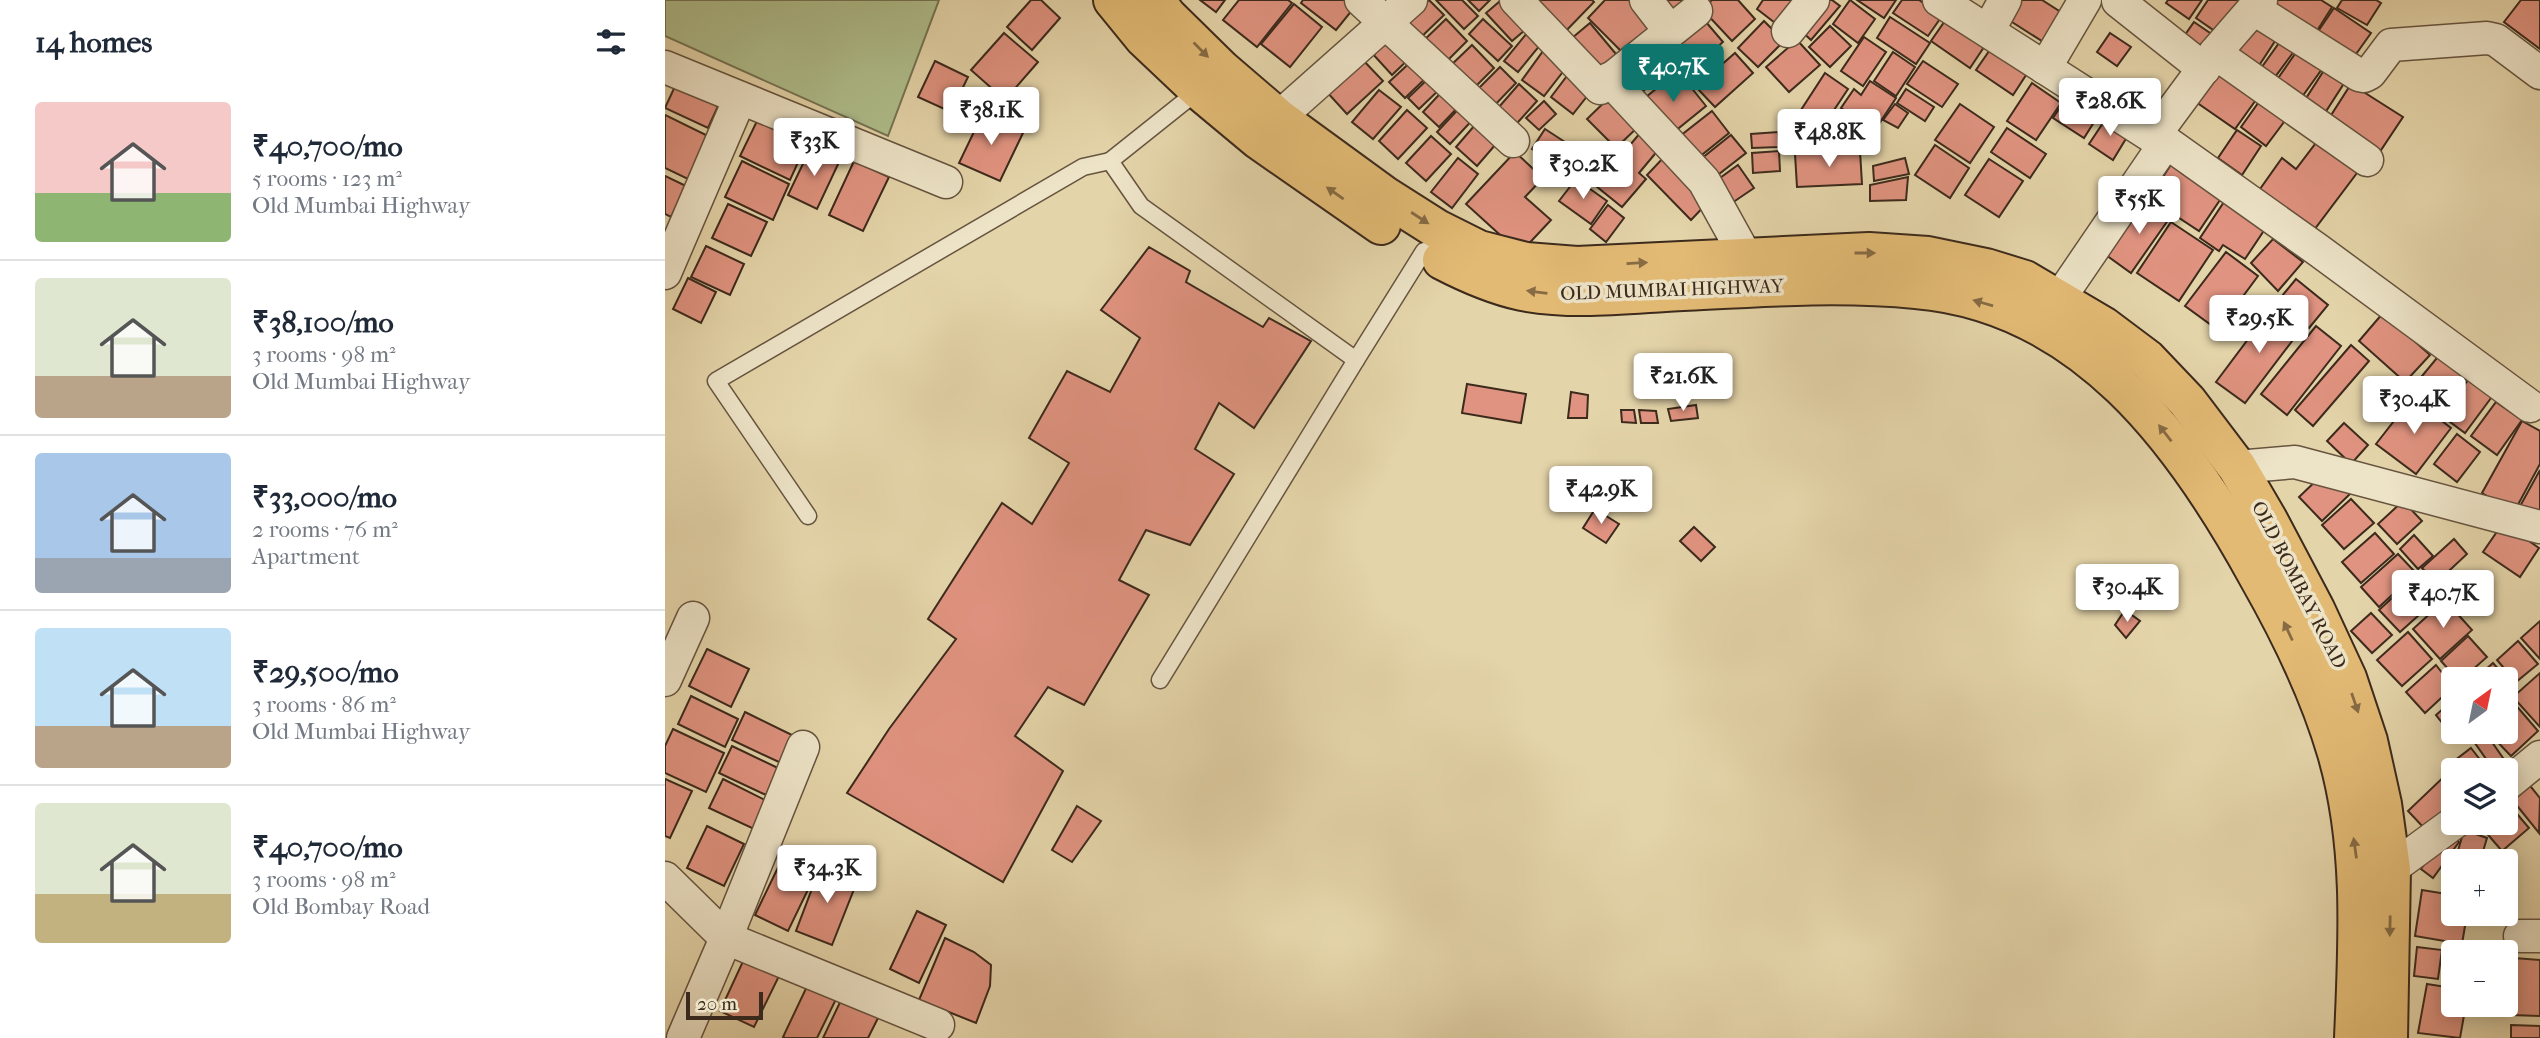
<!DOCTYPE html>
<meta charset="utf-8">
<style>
:root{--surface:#fff;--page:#f2f2f3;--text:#1f2937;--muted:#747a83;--line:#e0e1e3;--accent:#0f766e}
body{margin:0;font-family:"IM FELL French Canon",serif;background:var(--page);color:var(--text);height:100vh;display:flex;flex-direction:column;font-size:26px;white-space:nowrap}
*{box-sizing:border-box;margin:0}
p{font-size:23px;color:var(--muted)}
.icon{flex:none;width:38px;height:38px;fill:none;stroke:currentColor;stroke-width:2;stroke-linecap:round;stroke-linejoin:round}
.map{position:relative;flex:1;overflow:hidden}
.sheet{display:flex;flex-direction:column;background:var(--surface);width:665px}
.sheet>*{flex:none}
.needle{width:46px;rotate:33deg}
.fabs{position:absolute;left:1776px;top:667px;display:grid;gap:14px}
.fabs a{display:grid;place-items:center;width:77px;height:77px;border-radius:7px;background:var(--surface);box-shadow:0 4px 18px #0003;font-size:35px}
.scale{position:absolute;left:21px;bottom:18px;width:77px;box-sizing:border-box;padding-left:7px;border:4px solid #3c2a1c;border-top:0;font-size:19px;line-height:24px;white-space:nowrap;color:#3c2a1c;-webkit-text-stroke:5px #ede3c7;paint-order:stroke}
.price{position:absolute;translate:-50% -60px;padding:0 16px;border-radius:7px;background:#fff;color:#222;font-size:23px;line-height:46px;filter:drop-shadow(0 2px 4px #0008)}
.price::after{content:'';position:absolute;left:50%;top:42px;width:21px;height:16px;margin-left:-10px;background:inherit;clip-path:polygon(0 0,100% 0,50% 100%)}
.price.current{background:var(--accent);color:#fff}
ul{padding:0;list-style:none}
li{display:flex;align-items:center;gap:21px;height:175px;padding:0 35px}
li+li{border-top:2px solid var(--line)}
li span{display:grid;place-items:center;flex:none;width:196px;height:140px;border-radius:7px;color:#555}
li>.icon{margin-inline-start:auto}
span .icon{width:84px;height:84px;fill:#fffc;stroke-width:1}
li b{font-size:30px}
h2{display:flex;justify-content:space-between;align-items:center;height:84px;padding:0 35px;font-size:30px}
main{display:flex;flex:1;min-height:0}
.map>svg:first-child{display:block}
</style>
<main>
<section class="sheet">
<h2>14 homes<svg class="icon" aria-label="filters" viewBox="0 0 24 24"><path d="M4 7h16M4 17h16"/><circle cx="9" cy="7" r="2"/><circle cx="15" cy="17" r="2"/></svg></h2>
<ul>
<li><span style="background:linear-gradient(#f6c9c9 65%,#8fb573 0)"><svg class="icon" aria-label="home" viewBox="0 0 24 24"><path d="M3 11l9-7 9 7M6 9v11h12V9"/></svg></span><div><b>₹40,700/mo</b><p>5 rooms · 123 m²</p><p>Old Mumbai Highway</p></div></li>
<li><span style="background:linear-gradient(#dfe7d0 70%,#b9a48a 0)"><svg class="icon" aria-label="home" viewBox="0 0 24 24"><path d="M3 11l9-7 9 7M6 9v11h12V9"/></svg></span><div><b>₹38,100/mo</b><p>3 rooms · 98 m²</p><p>Old Mumbai Highway</p></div></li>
<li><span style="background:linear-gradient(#a9c7e8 75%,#9aa5b1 0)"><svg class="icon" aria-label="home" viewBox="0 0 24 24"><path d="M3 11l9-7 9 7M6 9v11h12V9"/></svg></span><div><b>₹33,000/mo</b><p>2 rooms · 76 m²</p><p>Apartment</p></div></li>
<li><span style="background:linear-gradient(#bfe0f5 70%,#b9a48a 0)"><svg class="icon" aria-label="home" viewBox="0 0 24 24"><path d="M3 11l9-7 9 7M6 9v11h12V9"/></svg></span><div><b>₹29,500/mo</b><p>3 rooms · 86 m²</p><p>Old Mumbai Highway</p></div></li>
<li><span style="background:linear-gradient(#dfe7d0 65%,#c2b280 0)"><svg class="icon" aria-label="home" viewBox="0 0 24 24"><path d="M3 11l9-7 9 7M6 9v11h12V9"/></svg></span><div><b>₹40,700/mo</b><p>3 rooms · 98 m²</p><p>Old Bombay Road</p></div></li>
</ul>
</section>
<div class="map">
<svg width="1875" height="1038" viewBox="0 0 1875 1038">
<rect width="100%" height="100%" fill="#e4d4a9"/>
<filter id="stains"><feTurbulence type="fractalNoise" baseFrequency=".00286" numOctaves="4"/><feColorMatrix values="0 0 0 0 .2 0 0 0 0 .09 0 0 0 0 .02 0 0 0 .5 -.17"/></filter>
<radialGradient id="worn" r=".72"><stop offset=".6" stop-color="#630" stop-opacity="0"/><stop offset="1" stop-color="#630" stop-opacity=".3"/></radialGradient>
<polygon fill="#afbe8c" stroke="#767454" stroke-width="2" points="0,0 274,0 223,136 0,36"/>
<g fill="#e09380" stroke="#3c2a1c" stroke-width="2">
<polygon points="366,0 376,0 395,18 367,50 342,27"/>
<polygon points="535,0 560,0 551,12"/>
<polygon points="574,0 623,0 627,3 592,47 558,20"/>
<polygon points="638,0 689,0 693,3 671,30 636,3"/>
<polygon points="764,0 779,15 751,42 736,27"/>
<polygon points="771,0 797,0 813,16 799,29"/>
<polygon points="803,0 825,0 814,11"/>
<polygon points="874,0 927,0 929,2 895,37 866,8"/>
<polygon points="940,0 975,0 999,24 964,59 923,18"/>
<polygon points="987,0 1027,0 1006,25"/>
<polygon points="1047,0 1073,0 1090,19 1067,41 1037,9"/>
<polygon points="1098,0 1137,0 1114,26 1092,9"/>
<polygon points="1161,0 1167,0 1175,6 1146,40 1135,30"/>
<polygon points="1185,0 1210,19 1193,43 1168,24"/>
<polygon points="1192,0 1231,0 1219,18"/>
<polygon points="1237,0 1254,0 1277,16 1263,36 1228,13"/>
<polygon points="1345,0 1377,0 1402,16 1383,45 1336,15"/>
<polygon points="1503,0 1537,0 1524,19 1501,3"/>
<polygon points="1543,0 1577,0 1554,34 1531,18"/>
<polygon points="1606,0 1656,0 1667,7 1650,34 1603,5"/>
<polygon points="1677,0 1711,0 1716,3 1702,25 1672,8"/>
<polygon points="1856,0 1875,0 1875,49 1839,22"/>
<polygon points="834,2 860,30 847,41 821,13"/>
<polygon points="629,4 657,27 625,67 596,44"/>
<polygon points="1669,8 1706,33 1689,57 1652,33"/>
<polygon points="1035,15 1058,42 1024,71 1001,44"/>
<polygon points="1593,16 1616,32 1591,70 1567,54"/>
<polygon points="1225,17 1265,43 1251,64 1212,38"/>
<polygon points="1282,18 1321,44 1305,68 1266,41"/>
<polygon points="781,19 802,41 776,67 754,45"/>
<polygon points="818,19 847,46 833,61 804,34"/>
<polygon points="1099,21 1119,41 1093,67 1073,48"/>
<polygon points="1529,22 1548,35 1534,55 1515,42"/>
<polygon points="925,23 956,60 933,80 901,43"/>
<polygon points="1165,26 1186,46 1165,67 1144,47"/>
<polygon points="729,31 749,54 727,75 706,52"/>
<polygon points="339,33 373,62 340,100 306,70"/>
<polygon points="862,33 876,44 853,72 839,61"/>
<polygon points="1445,33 1466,47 1452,66 1432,52"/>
<polygon points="1619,36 1633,46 1607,81 1594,71"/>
<polygon points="1199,37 1221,52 1198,86 1176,71"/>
<polygon points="1132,40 1155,65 1124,92 1101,67"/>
<polygon points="1329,44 1365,69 1348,95 1311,70"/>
<polygon points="1637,44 1662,62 1634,101 1609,84"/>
<polygon points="807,45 829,68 805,92 782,69"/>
<polygon points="996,45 1011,65 969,98 953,78"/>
<polygon points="881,47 904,64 879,96 857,80"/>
<polygon points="1228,52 1250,67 1231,96 1209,81"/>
<polygon points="1070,53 1088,73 1050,107 1031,87"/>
<polygon points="751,57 766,73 740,98 724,82"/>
<polygon points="696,58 718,81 682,114 661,91"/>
<polygon points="270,61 303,77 286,112 253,97"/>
<polygon points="1258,61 1293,84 1277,107 1242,84"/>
<polygon points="1665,61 1685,74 1658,116 1638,103"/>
<polygon points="835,67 851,83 824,111 807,95"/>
<polygon points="1554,69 1593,97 1570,129 1531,102"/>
<polygon points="1013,71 1041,106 1004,136 975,102"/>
<polygon points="905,72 927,90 908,114 886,97"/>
<polygon points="1160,73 1183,89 1159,125 1136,110"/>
<polygon points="767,75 777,87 754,109 743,98"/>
<polygon points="1205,81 1231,98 1210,130 1176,108 1189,89 1196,95"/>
<polygon points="1367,83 1396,103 1371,140 1342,121"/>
<polygon points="11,84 54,104 43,128 0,108"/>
<polygon points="854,84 872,101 845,131 827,115"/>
<polygon points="1686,84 1738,117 1714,153 1663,120"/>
<polygon points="783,85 799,101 774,127 758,112"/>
<polygon points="1241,89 1269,107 1260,121 1232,103"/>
<polygon points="714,90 736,107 708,139 687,122"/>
<polygon points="1406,91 1436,111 1419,138 1388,118"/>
<polygon points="949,93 978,122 951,148 922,119"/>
<polygon points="1596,99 1622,118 1601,146 1576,127"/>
<polygon points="879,101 891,114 874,130 861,118"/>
<polygon points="800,102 813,114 785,144 772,132"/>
<polygon points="1230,104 1243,113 1233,128 1218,120"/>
<polygon points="1295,104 1329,127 1305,163 1270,140"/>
<polygon points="742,110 762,128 733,159 714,141"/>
<polygon points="1047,111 1064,133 1028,162 1010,140"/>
<polygon points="318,113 358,133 335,181 294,163"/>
<polygon points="0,115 45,137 25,180 0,168"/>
<polygon points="1442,117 1465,132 1448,160 1424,144"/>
<polygon points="816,118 837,137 812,166 791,147"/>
<polygon points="92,121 141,145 125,180 75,156"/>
<polygon points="980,127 999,143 974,173 981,179 957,207 931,186"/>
<polygon points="1342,128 1381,154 1365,178 1326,152"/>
<polygon points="880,129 906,146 893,166 867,149"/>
<polygon points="1572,130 1596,146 1577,175 1553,158"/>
<polygon points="1113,132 1114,147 1087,148 1086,134"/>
<polygon points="1066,135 1081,153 1045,181 1031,163"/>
<polygon points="1657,135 1698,165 1649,230 1595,189 1617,158 1631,169"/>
<polygon points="766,136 786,154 761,181 741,163"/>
<polygon points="1270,145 1304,168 1285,198 1250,175"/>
<polygon points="146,147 175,160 152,209 123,195"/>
<polygon points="1114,151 1115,171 1088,173 1087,153"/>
<polygon points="1195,151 1197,184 1132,187 1130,154"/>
<polygon points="850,152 878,178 860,197 886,220 855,253 801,204"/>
<polygon points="1513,154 1563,188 1534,231 1484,198"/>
<polygon points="1001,155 1046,199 1026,220 982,175"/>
<polygon points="793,158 813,174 787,208 766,192"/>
<polygon points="1240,158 1244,174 1209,181 1208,166"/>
<polygon points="1324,159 1358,181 1334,217 1300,195"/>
<polygon points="77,161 124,184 108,220 60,197"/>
<polygon points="189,161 224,177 198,231 164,215"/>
<polygon points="1073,165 1089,188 1064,205 1048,183"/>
<polygon points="0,176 21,186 6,217 0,214"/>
<polygon points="1243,177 1241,200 1205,201 1205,185"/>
<polygon points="911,179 942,201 926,224 894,201"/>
<polygon points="1563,196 1604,223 1580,259 1558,245 1554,251 1535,238"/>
<polygon points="1481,198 1506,216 1466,273 1441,255"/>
<polygon points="63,204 102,222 86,256 47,238"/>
<polygon points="943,205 959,218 941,242 925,229"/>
<polygon points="1506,222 1548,250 1514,301 1472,273"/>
<polygon points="1608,239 1638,262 1613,291 1586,263"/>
<polygon points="41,246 79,264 65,295 26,277"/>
<polygon points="484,247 525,271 521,282 598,327 604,318 646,341 589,428 554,403 530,449 569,474 525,545 481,530 454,580 484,595 419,705 383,687 350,736 398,771 338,882 182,793 224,729 291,639 263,619 337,503 367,524 404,463 364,438 402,371 445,392 475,338 436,310"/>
<polygon points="1561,252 1593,276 1553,330 1520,306"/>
<polygon points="23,278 51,292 36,323 8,309"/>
<polygon points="1631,279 1663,305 1644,328 1612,302"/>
<polygon points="1608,306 1637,328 1580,403 1551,382"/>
<polygon points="1718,313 1765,355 1740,382 1694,341"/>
<polygon points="1651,326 1676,346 1622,415 1596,394"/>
<polygon points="1686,345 1704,361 1648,426 1630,410"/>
<polygon points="1781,347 1808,370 1774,410 1748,387"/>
<polygon points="1806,376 1829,394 1800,433 1777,416"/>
<polygon points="802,384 861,394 856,423 797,413"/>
<polygon points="906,392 923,395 922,418 903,418"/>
<polygon points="1747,398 1786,428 1751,474 1711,444"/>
<polygon points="1831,402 1857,420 1832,455 1806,436"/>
<polygon points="1031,405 1033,418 1006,421 1003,409"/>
<polygon points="956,410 969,410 971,423 957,422"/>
<polygon points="974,410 991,411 993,423 976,423"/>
<polygon points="1857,421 1875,431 1875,464 1849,512 1817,493"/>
<polygon points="1679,423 1703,445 1686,464 1662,441"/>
<polygon points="1792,434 1815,452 1792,482 1769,464"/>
<polygon points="1875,470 1875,520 1854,508"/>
<polygon points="1656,476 1687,492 1657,521 1634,497"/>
<polygon points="1686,499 1709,523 1679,549 1657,525"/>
<polygon points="1738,501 1757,521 1732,544 1713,524"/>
<polygon points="930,509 954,524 941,543 918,528"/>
<polygon points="1838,523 1874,548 1855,577 1818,552"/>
<polygon points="1029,527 1050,547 1036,561 1015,541"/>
<polygon points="1710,533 1729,554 1696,583 1677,562"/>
<polygon points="1749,535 1768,556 1753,569 1735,549"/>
<polygon points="1789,539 1802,554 1771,583 1757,568"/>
<polygon points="1733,554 1751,573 1714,607 1696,587"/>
<polygon points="1752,575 1773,598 1735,632 1714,610"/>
<polygon points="1780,600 1807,630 1775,659 1748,629"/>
<polygon points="1460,610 1475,621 1461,638 1450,625"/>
<polygon points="1706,613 1727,635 1707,653 1686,631"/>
<polygon points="1875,621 1875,659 1856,638"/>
<polygon points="1743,632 1767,659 1737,686 1712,660"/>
<polygon points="1803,636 1822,657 1797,679 1792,679 1776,661"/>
<polygon points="1853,641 1873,664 1851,682 1832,660"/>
<polygon points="42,649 84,669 66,707 24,686"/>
<polygon points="1828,663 1850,688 1841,696 1841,679 1810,679"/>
<polygon points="1771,665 1788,687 1760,713 1741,692"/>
<polygon points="1875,673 1875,727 1848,697"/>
<polygon points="26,696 73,719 60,747 13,724"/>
<polygon points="1788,700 1789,732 1786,734 1771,715"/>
<polygon points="1849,703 1873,731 1846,756 1823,732 1841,732 1841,710"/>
<polygon points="80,712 129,736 116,763 67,740"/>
<polygon points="8,729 59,753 41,792 0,773 0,746"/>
<polygon points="1812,732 1820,732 1838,758 1826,766 1805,736"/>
<polygon points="67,746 113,768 101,795 54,773"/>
<polygon points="1806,748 1823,770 1796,770 1789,761"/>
<polygon points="1787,769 1788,802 1760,829 1743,811"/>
<polygon points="1858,777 1875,798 1874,833 1841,792"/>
<polygon points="0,779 27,791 5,838 0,836"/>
<polygon points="58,779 102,801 89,829 44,808"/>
<polygon points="1841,801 1864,828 1837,851 1812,822 1841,822"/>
<polygon points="412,806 436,821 407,862 387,850"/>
<polygon points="42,826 79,844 59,886 22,868"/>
<polygon points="1799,830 1822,838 1816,858 1825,861 1790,861"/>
<polygon points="1782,833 1794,842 1768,878 1756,869"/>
<polygon points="120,853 153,869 123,931 90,915"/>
<polygon points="156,865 193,879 167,945 131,931"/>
<polygon points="1757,890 1788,895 1788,914 1802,914 1797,944 1750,936"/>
<polygon points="252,911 281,925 254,983 225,969"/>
<polygon points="280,938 309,952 326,965 325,986 311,1023 254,1000"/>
<polygon points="1752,947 1777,950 1773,979 1749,976"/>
<polygon points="1784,947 1827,952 1788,952 1788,983 1780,982"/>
<polygon points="80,957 115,974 89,1027 55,1011"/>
<polygon points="1849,958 1875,960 1875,1016 1846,1015"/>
<polygon points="145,980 174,993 152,1038 120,1038 118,1037"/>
<polygon points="1762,984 1788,988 1788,1004 1801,1004 1795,1038 1753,1033"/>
<polygon points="178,996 215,1014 203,1038 158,1038"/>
<polygon points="1846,1025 1875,1026 1875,1038 1846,1038"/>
</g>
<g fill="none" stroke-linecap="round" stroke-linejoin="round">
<defs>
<g id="lane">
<polyline points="534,90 445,161 476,206 691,360 759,251"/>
<polyline points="143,516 51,381 418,167 445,161"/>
<polyline points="495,680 691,360"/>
</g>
<g id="street">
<polyline points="696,0 848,141"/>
<polyline points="851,0 935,88 1031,11"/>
<polyline points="981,0 1005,31"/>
<polyline points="1274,0 1488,137 1501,142 1653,250 1865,406"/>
<polyline points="1453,1 1539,69"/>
<polyline points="1589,9 1694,75 1699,76 1705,73 1726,45 1822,38 1831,40 1875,73"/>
<polyline points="1123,31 1148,0"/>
<polyline points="1323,31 1340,0"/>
<polyline points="1550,53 1702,160"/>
<polyline points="0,67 281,182"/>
<polyline points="1380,68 1420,0"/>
<polyline points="944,79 1039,181 1081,257"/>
<polyline points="613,118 746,0"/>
<polyline points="1488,137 1550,53 1596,0"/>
<polyline points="0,273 75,98"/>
<polyline points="1394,299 1501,142"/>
<polyline points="1572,467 1630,462 1875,527"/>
<polyline points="0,680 28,618"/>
<polyline points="1841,785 1875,757"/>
<polyline points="1726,869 1790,822"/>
<polyline points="0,878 61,938 273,1025"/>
<polyline points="1855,936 1875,936"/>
<polyline points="18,1038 61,938 138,747"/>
</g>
<g id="primary">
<polyline points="448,0 479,38 534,90 594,140 716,225"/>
<polyline points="490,0 502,16 557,70 613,118 720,196 772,229 814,250 861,262 912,266 1204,252 1263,256 1321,268 1360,280 1438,326 1482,359 1522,401 1572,467 1603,520 1650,609 1682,678 1703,741 1717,804 1726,869 1723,1038"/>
<path d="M777 260C802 273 829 285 857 291 904 300 953 295 1000 292 1084 288 1168 281 1251 289 1418 303 1519 441 1593 576 1625 632 1654 691 1672 753 1699 846 1693 943 1689 1038"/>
</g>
</defs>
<use href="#lane" stroke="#66543f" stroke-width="19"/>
<use href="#street" stroke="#66543f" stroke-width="35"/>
<use href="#primary" stroke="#3c2a1c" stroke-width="42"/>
<use href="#lane" stroke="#ede3c7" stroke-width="16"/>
<use href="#street" stroke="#ede3c7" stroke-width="32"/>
<use href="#primary" stroke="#e2ba74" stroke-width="38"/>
</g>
<defs><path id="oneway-solid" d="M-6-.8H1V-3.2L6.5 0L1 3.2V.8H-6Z" transform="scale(1.75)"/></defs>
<g fill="#876b44">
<use href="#oneway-solid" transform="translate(536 50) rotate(45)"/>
<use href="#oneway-solid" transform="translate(670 193) rotate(-145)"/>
<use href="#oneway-solid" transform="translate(755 218) rotate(33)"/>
<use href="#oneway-solid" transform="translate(1200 253)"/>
<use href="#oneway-solid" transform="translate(972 263) rotate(-3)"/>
<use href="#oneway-solid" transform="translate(872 292) rotate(-173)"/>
<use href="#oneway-solid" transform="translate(1318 303) rotate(-164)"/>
<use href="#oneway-solid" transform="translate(1500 433) rotate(-128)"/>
<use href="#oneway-solid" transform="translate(1623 631) rotate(-115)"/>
<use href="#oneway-solid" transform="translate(1690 703) rotate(71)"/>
<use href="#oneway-solid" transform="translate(1690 848) rotate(-98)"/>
<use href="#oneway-solid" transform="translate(1725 926) rotate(91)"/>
</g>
<g text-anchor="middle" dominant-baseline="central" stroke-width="7" stroke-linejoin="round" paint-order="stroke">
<g font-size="19" fill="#3c2a1c" stroke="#ede3c7">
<text transform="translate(1007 290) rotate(-2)">OLD MUMBAI HIGHWAY</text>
<text transform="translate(1634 585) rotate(63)">OLD BOMBAY ROAD</text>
</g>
</g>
<rect width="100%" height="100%" filter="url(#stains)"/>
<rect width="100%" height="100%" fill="url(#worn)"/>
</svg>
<div class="fabs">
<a><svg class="needle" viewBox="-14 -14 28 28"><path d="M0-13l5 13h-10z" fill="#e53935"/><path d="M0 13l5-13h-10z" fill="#747a83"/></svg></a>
<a><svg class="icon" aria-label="layers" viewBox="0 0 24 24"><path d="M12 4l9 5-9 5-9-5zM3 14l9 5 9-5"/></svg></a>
<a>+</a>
<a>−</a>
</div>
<div class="scale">20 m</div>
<b class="price current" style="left:1008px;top:104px">₹40.7K</b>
<b class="price" style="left:1445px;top:138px">₹28.6K</b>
<b class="price" style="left:326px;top:147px">₹38.1K</b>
<b class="price" style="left:1164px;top:169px">₹48.8K</b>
<b class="price" style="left:149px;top:178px">₹33K</b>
<b class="price" style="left:918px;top:201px">₹30.2K</b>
<b class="price" style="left:1474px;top:236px">₹55K</b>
<b class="price" style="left:1594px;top:355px">₹29.5K</b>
<b class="price" style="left:1018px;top:413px">₹21.6K</b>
<b class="price" style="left:1749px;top:436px">₹30.4K</b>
<b class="price" style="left:936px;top:526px">₹42.9K</b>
<b class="price" style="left:1462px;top:624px">₹30.4K</b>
<b class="price" style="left:1778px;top:630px">₹40.7K</b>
<b class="price" style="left:162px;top:905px">₹34.3K</b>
</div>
</main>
